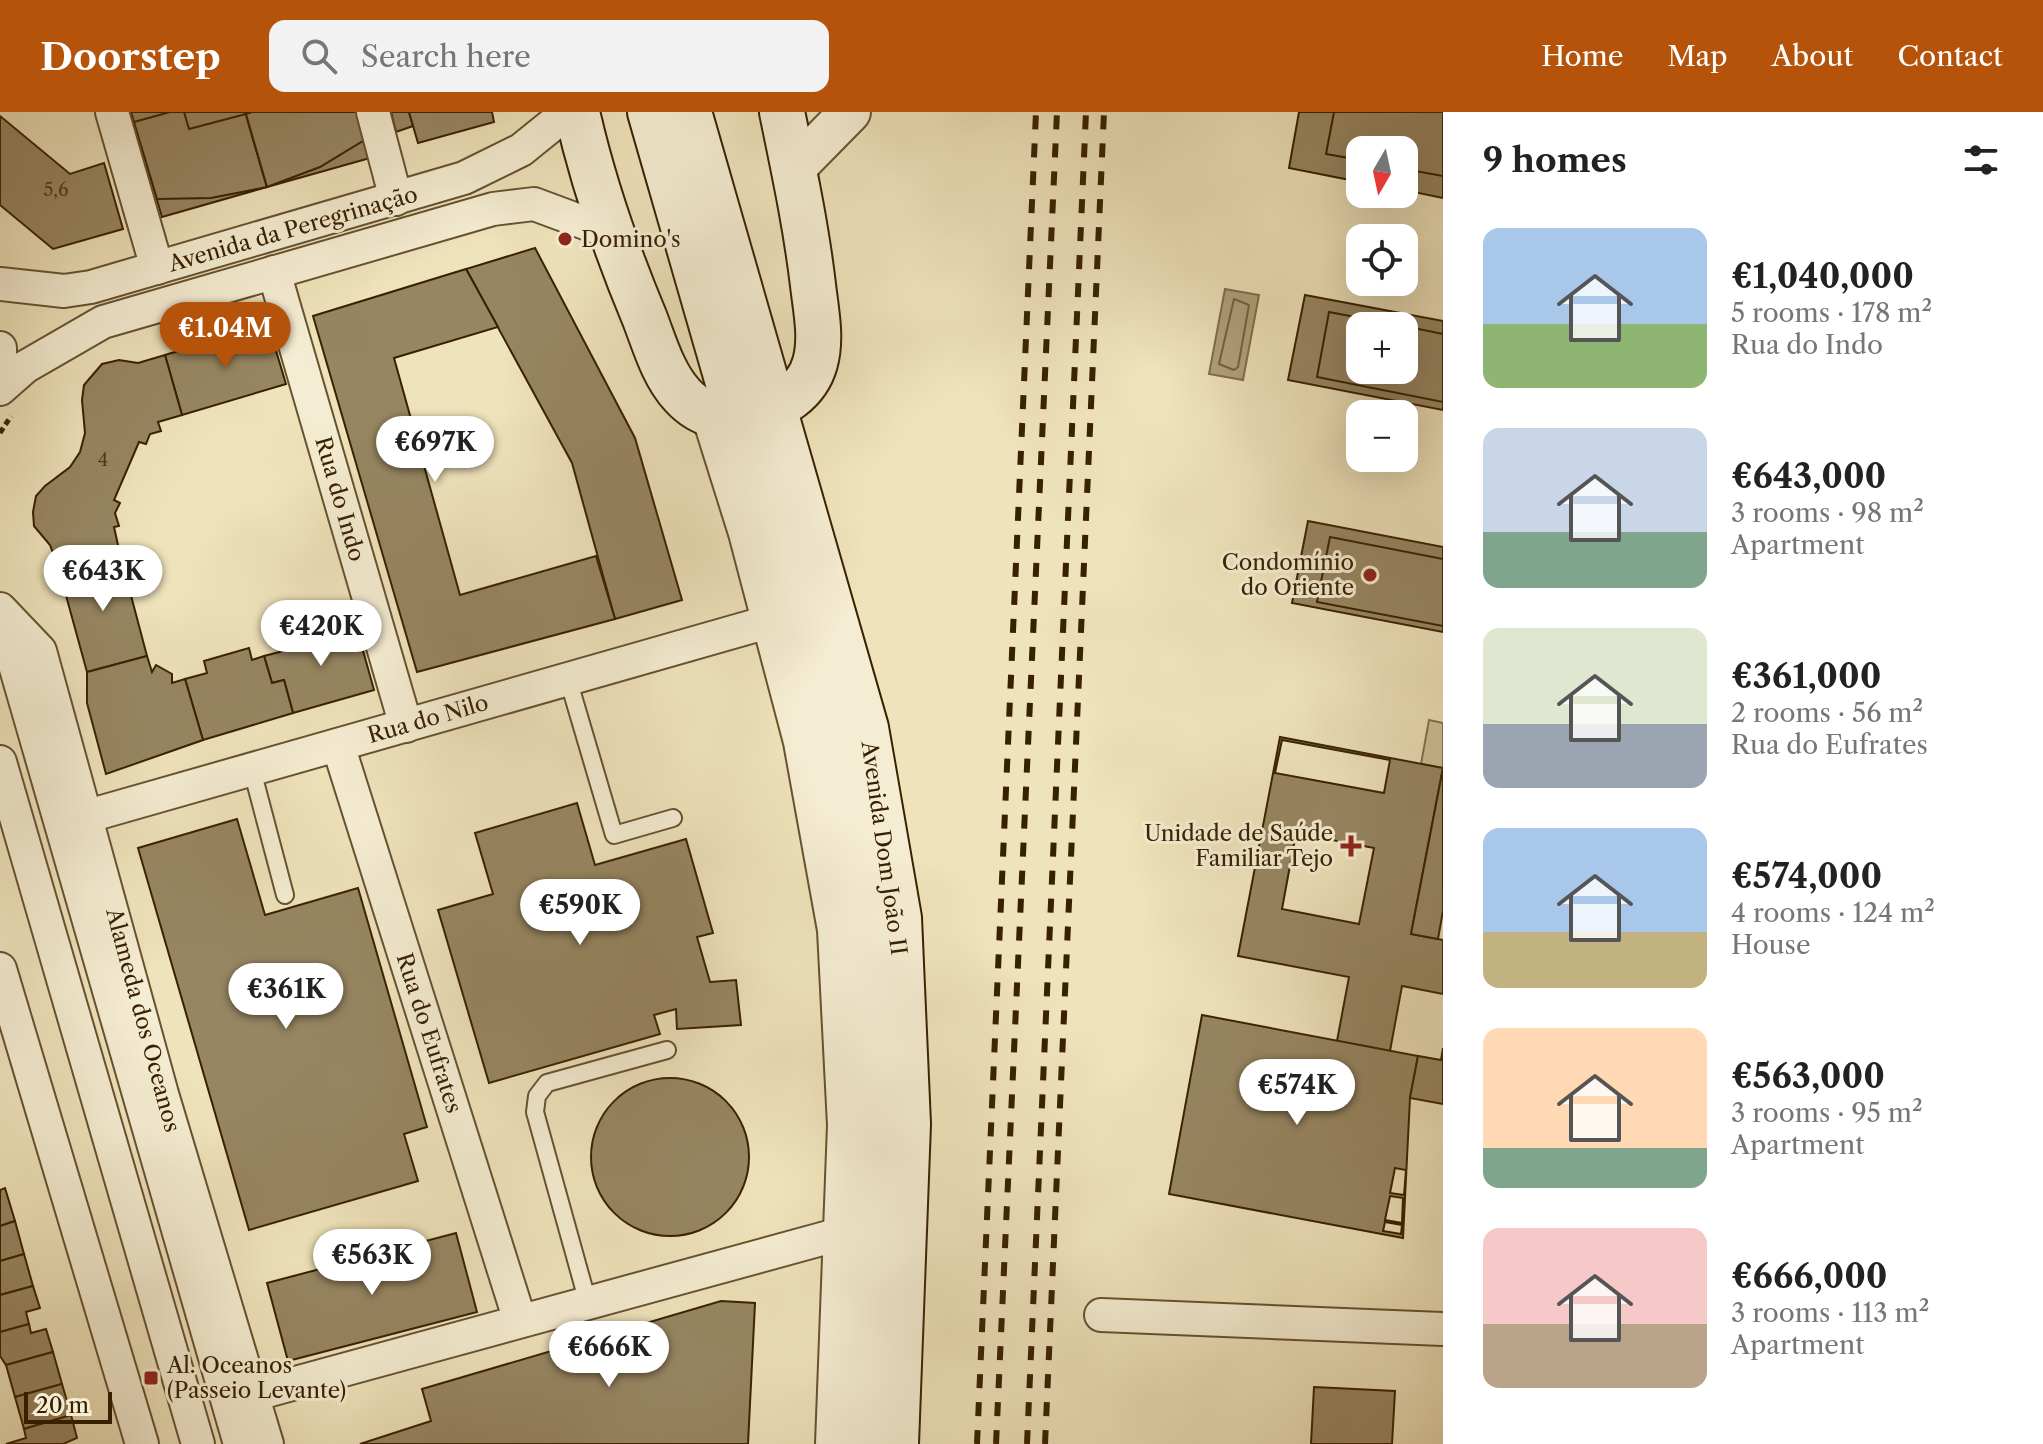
<!DOCTYPE html>
<meta charset="utf-8">
<style>
:root{--surface:#fff;--page:#f2f2f2;--text:#222;--muted:#767676;--accent:#b45309}
body{margin:0;font-family:"Libre Caslon Text",serif;background:var(--page);color:var(--text);height:100vh;display:flex;flex-direction:column;font-size:30px;white-space:nowrap}
*{box-sizing:border-box;margin:0}
p{font-size:26px;color:var(--muted)}
.icon{flex:none;width:44px;height:44px;fill:none;stroke:currentColor;stroke-width:2;stroke-linecap:round;stroke-linejoin:round}
.map{position:relative;flex:1;overflow:hidden}
.panel{display:flex;flex-direction:column;background:var(--surface);width:600px}
.panel>*{flex:none}
.needle{width:52px;rotate:189deg}
.buttons{position:absolute;left:1346px;top:24px;display:grid;gap:16px}
.buttons a{display:grid;place-items:center;width:72px;height:72px;border-radius:16px;background:var(--surface);box-shadow:0 8px 32px #0002;font-size:40px}
.scale{position:absolute;left:24px;bottom:20px;width:88px;box-sizing:border-box;padding-left:8px;border:4px solid #382101;border-top:0;font-size:22px;line-height:28px;white-space:nowrap;color:#382101;-webkit-text-stroke:6px #f5edd3;paint-order:stroke}
.price{position:absolute;translate:-50% -68px;padding:0 18px;border-radius:28px;background:#fff;color:#222;font-size:26px;line-height:52px;filter:drop-shadow(0 2px 4px #0008)}
.price::after{content:'';position:absolute;left:50%;top:48px;width:24px;height:18px;margin-left:-12px;background:inherit;clip-path:polygon(0 0,100% 0,50% 100%)}
.price.current{background:var(--accent);color:#fff}
ul{padding:0;list-style:none}
li{display:flex;align-items:center;gap:24px;height:200px;padding:0 40px}
li span{display:grid;place-items:center;flex:none;width:224px;height:160px;border-radius:16px;color:#555}
li>.icon{margin-inline-start:auto}
span .icon{width:96px;height:96px;fill:#fffc;stroke-width:1}
li b{font-size:34px}
h2{display:flex;justify-content:space-between;align-items:center;height:96px;padding:0 40px;font-size:34px}
header{display:flex;align-items:center;gap:48px;box-sizing:border-box;height:112px;padding:0 40px;background:var(--accent);color:#fff}
header strong{font-size:38px}
nav{display:flex;gap:44px;margin-inline-start:auto;font-size:28px}
.search{width:560px;height:72px;background:var(--page);display:flex;align-items:center;gap:20px;box-sizing:border-box;padding:0 28px;border-radius:16px;color:var(--muted);font-size:30px}
main{display:flex;flex:1;min-height:0}
.map>svg:first-child{display:block}
</style>
<header>
<strong>Doorstep</strong>
<div class="search"><svg class="icon" aria-label="search" viewBox="0 0 24 24"><circle cx="10" cy="10" r="6"/><path d="M15 15l6 6"/></svg>Search here</div>
<nav><a>Home</a><a>Map</a><a>About</a><a>Contact</a></nav>
</header>
<main>
<div class="map">
<svg width="1443" height="1332" viewBox="0 0 1443 1332">
<rect width="100%" height="100%" fill="#efe3bb"/>
<filter id="stains"><feTurbulence type="fractalNoise" baseFrequency=".0025" numOctaves="4"/><feColorMatrix values="0 0 0 0 .2 0 0 0 0 .09 0 0 0 0 .02 0 0 0 .5 -.17"/></filter>
<radialGradient id="worn" r=".72"><stop offset=".6" stop-color="#630" stop-opacity="0"/><stop offset="1" stop-color="#630" stop-opacity=".3"/></radialGradient>
<polygon fill="#d0c29b" stroke="#84724e" stroke-width="2" points="1429,608 1443,611 1443,656 1421,652"/>
<polygon fill="#b1a17c" stroke="#816e4b" stroke-width="2" points="1225,177 1259,183 1243,268 1209,262"/>
<g fill="none" stroke-linecap="round" stroke-linejoin="round">
<polygon stroke="#74613e" stroke-width="2" points="1234,187 1249,193 1238,255 1234,258 1219,252"/>
</g>
<g fill="#978662" stroke="#382101" stroke-width="2" fill-rule="evenodd">
<polygon points="131,0 245,0 267,75 162,105"/>
<polygon points="170,0 184,0 189,17 246,2 267,75 211,86 157,87 134,10"/>
<polygon points="245,0 364,0 377,44 267,75"/>
<polygon points="252,0 364,0 371,24 320,55 267,75 246,2"/>
<polygon points="391,0 409,0 413,14 396,20"/>
<polygon points="409,0 492,0 494,10 418,31"/>
<polygon points="1299,0 1443,0 1443,86 1404,78 1404,38 1360,38 1360,70 1289,56"/>
<polygon points="1334,0 1443,0 1443,64 1404,57 1404,38 1360,38 1360,48 1326,42"/>
<polygon points="0,4 70,62 104,51 123,117 53,137 0,93"/>
<polygon points="535,136 635,326 682,488 615,507 572,351 466,157"/>
<polygon points="466,157 498,215 394,246 460,483 596,444 615,507 417,560 313,204"/>
<path d="M1305 183 1443 209V298L1288 268ZM1360 214H1404V258H1360Z"/>
<polygon points="1329,200 1402,214 1360,214 1360,258 1404,258 1404,214 1443,222 1443,290 1317,265"/>
<polygon points="268,212 286,272 182,303 165,243"/>
<polygon points="165,243 182,303 158,310 161,319 150,322 146,332 139,330 114,388 120,391 115,401 119,414 114,415 120,442 59,458 50,433 34,414 33,400 36,384 45,374 70,355 80,340 85,321 82,288 84,273 102,252 119,248 138,251"/>
<polygon points="1308,409 1443,435 1443,520 1292,491"/>
<polygon points="1330,425 1443,447 1443,514 1317,490"/>
<polygon points="120,442 147,544 87,560 59,458"/>
<polygon points="329,514 332,524 357,517 374,578 293,601 284,568 272,571 264,544 287,538 284,526"/>
<polygon points="249,536 252,548 264,544 272,571 284,568 293,601 203,628 185,567 207,561 204,549"/>
<polygon points="147,544 152,560 156,553 172,562 172,571 185,567 203,628 106,662 87,591 87,560"/>
<path d="M1280 625 1443 656 1411 822 1443 828V882L1402 874 1390 939 1337 929 1349 865 1238 844ZM1282 628 1390 648 1384 681 1275 661ZM1296 721 1374 736 1359 812 1282 797Z"/>
<polygon points="1443,656 1443,799 1438,827 1411,822"/>
<polygon points="577,691 595,753 686,727 713,821 697,825 710,870 736,868 741,913 677,917 676,897 654,903 660,922 489,971 438,798 493,782 475,721"/>
<polygon points="237,707 265,803 358,776 427,1015 404,1022 418,1069 249,1118 138,736"/>
<path d="M1202 903 1418 944 1410 986 1403 1126 1169 1082ZM1395 1056 1406 1058 1404 1083 1390 1081ZM1390 1084 1403 1086 1402 1111 1385 1108ZM1385 1110 1402 1113 1401 1122 1383 1119Z"/>
<polygon points="1443,936 1443,992 1410,986 1418,944 1441,948"/>
<circle cx="670" cy="1045" r="79"/>
<polygon points="5,1076 15,1109 0,1114 0,1078"/>
<polygon points="15,1109 24,1142 0,1149 0,1114"/>
<polygon points="456,1121 477,1200 288,1249 267,1171"/>
<polygon points="24,1142 33,1174 0,1183 0,1149"/>
<polygon points="33,1174 40,1196 26,1200 29,1212 0,1220 0,1183"/>
<polygon points="721,1189 755,1191 748,1332 360,1332 431,1309 422,1277"/>
<polygon points="29,1212 31,1221 46,1217 53,1240 6,1253 0,1244 0,1220"/>
<polygon points="53,1240 62,1272 15,1285 6,1253"/>
<polygon points="62,1272 71,1303 24,1317 15,1285"/>
<polygon points="1314,1275 1395,1279 1392,1332 1311,1332"/>
<polygon points="71,1303 77,1326 63,1332 6,1332 26,1326 24,1317"/>
</g>
<g fill="none" stroke-linecap="round" stroke-linejoin="round">
<defs>
<g id="service">
<polyline points="568,567 614,723 673,706"/>
<polyline points="252,658 285,783"/>
<polyline points="588,1191 535,1000 537,984 547,971 667,938"/>
</g>
<g id="minor">
<polyline points="112,0 157,156"/>
<polyline points="373,0 396,87"/>
<polyline points="274,160 406,614"/>
<polyline points="0,172 64,179 91,175 464,66 521,38 568,0"/>
<polyline points="0,236 0,260"/>
<polyline points="0,277 25,255 103,210 493,97 534,92 612,121"/>
<polyline points="708,303 745,421 800,630 834,818 844,1013 832,1332"/>
<polyline points="0,497 40,539 162,982 267,1332"/>
<polyline points="0,501 240,1332"/>
<polyline points="338,633 520,1209"/>
<polyline points="0,650 198,1332"/>
<polyline points="88,704 768,510"/>
<polyline points="0,857 142,1332"/>
<polyline points="1101,1203 1443,1217"/>
<polyline points="252,1283 840,1122"/>
</g>
<polyline id="tertiary" points="794,57 850,0"/>
<g id="secondary">
<path d="M577 0C593 71 617 140 645 207 655 233 663 262 682 283 701 304 727 310 753 303 780 296 807 280 815 251 822 226 816 199 813 173 806 114 794 58 782 0"/>
<polyline points="650,0 830,625 861,810 870,1012 859,1332"/>
<polyline points="689,0 866,616 899,806 908,1012 896,1332"/>
</g>
</defs>
<use href="#service" stroke="#665230" stroke-width="20"/>
<use href="#minor" stroke="#665230" stroke-width="36"/>
<use href="#tertiary" stroke="#665230" stroke-width="44"/>
<use href="#secondary" stroke="#382101" stroke-width="48"/>
<polyline stroke="#382101" stroke-width="5" stroke-dasharray="6 4" stroke-linecap="butt" points="0,321 11,304"/>
<use href="#service" stroke="#f5edd3" stroke-width="16"/>
<use href="#minor" stroke="#f5edd3" stroke-width="32"/>
<use href="#tertiary" stroke="#f5edd3" stroke-width="40"/>
<use href="#secondary" stroke="#f5edd3" stroke-width="44"/>
<g stroke="#382101" stroke-width="6" stroke-dasharray="14 14" stroke-linecap="butt">
<polyline points="977,1332 1036,0"/>
<polyline points="996,1332 1057,0"/>
<polyline points="1027,1332 1086,0"/>
<polyline points="1045,1332 1104,0"/>
</g>
</g>
<g fill="#8f2418" stroke="#f5edd3" stroke-width="3">
<circle cx="565" cy="127" r="8"/>
<circle cx="1370" cy="463" r="8"/>
<path d="M1347 722h8v8h8v8h-8v8h-8v-8h-8v-8h8z"/>
<rect x="143" y="1258" width="16" height="16" rx="4"/>
</g>
<g text-anchor="middle" dominant-baseline="central" stroke-width="6" stroke-linejoin="round" paint-order="stroke">
<g font-size="18" fill="#503a19">
<text x="56" y="78">5,6</text>
<text x="103" y="348">4</text>
</g>
<g font-size="22" fill="#382101" stroke="#f5edd3">
<text transform="translate(293 117) rotate(-16)">Avenida da Peregrinação</text>
<text transform="translate(340 387) rotate(74)">Rua do Indo</text>
<text transform="translate(428 607) rotate(-16)">Rua do Nilo</text>
<text transform="translate(884 736) rotate(82)">Avenida Dom João II</text>
<text transform="translate(143 908) rotate(75)">Alameda dos Oceanos</text>
<text transform="translate(429 921) rotate(72)">Rua do Eufrates</text>
</g>
<g font-size="22" fill="#382101" stroke="#f5edd3" text-anchor="start">
<text x="581" y="127">Domino's</text>
<text x="1354" y="450" text-anchor="end">Condomínio<tspan x="1354" dy="25">do Oriente</tspan></text>
<text x="1333" y="721" text-anchor="end">Unidade de Saúde<tspan x="1333" dy="25">Familiar Tejo</tspan></text>
<text x="167" y="1253">Al. Oceanos<tspan x="167" dy="25">(Passeio Levante)</tspan></text>
</g>
</g>
<rect width="100%" height="100%" filter="url(#stains)"/>
<rect width="100%" height="100%" fill="url(#worn)"/>
</svg>
<div class="buttons">
<a><svg class="needle" viewBox="-14 -14 28 28"><path d="M0-13l5 13h-10z" fill="#e53935"/><path d="M0 13l5-13h-10z" fill="#767676"/></svg></a>
<a><svg class="icon" aria-label="locate" viewBox="0 0 24 24"><circle cx="12" cy="12" r="6"/><path d="M12 2v4M12 18v4M2 12h4M18 12h4"/></svg></a>
<a>+</a>
<a>−</a>
</div>
<div class="scale">20 m</div>
<b class="price current" style="left:225px;top:258px">€1.04M</b>
<b class="price" style="left:435px;top:372px">€697K</b>
<b class="price" style="left:103px;top:501px">€643K</b>
<b class="price" style="left:321px;top:556px">€420K</b>
<b class="price" style="left:580px;top:835px">€590K</b>
<b class="price" style="left:286px;top:919px">€361K</b>
<b class="price" style="left:1297px;top:1015px">€574K</b>
<b class="price" style="left:372px;top:1185px">€563K</b>
<b class="price" style="left:609px;top:1277px">€666K</b>
</div>
<section class="panel">
<h2>9 homes<svg class="icon" aria-label="filters" viewBox="0 0 24 24"><path d="M4 7h16M4 17h16"/><circle cx="9" cy="7" r="2"/><circle cx="15" cy="17" r="2"/></svg></h2>
<ul>
<li><span style="background:linear-gradient(#a9c7e8 60%,#8fb573 0)"><svg class="icon" aria-label="home" viewBox="0 0 24 24"><path d="M3 11l9-7 9 7M6 9v11h12V9"/></svg></span><div><b>€1,040,000</b><p>5 rooms · 178 m²</p><p>Rua do Indo</p></div></li>
<li><span style="background:linear-gradient(#c9d6e8 65%,#7fa58c 0)"><svg class="icon" aria-label="home" viewBox="0 0 24 24"><path d="M3 11l9-7 9 7M6 9v11h12V9"/></svg></span><div><b>€643,000</b><p>3 rooms · 98 m²</p><p>Apartment</p></div></li>
<li><span style="background:linear-gradient(#dfe7d0 60%,#9aa5b1 0)"><svg class="icon" aria-label="home" viewBox="0 0 24 24"><path d="M3 11l9-7 9 7M6 9v11h12V9"/></svg></span><div><b>€361,000</b><p>2 rooms · 56 m²</p><p>Rua do Eufrates</p></div></li>
<li><span style="background:linear-gradient(#a9c7e8 65%,#c2b280 0)"><svg class="icon" aria-label="home" viewBox="0 0 24 24"><path d="M3 11l9-7 9 7M6 9v11h12V9"/></svg></span><div><b>€574,000</b><p>4 rooms · 124 m²</p><p>House</p></div></li>
<li><span style="background:linear-gradient(#ffd9b3 75%,#7fa58c 0)"><svg class="icon" aria-label="home" viewBox="0 0 24 24"><path d="M3 11l9-7 9 7M6 9v11h12V9"/></svg></span><div><b>€563,000</b><p>3 rooms · 95 m²</p><p>Apartment</p></div></li>
<li><span style="background:linear-gradient(#f6c9c9 60%,#b9a48a 0)"><svg class="icon" aria-label="home" viewBox="0 0 24 24"><path d="M3 11l9-7 9 7M6 9v11h12V9"/></svg></span><div><b>€666,000</b><p>3 rooms · 113 m²</p><p>Apartment</p></div></li>
</ul>
</section>
</main>
